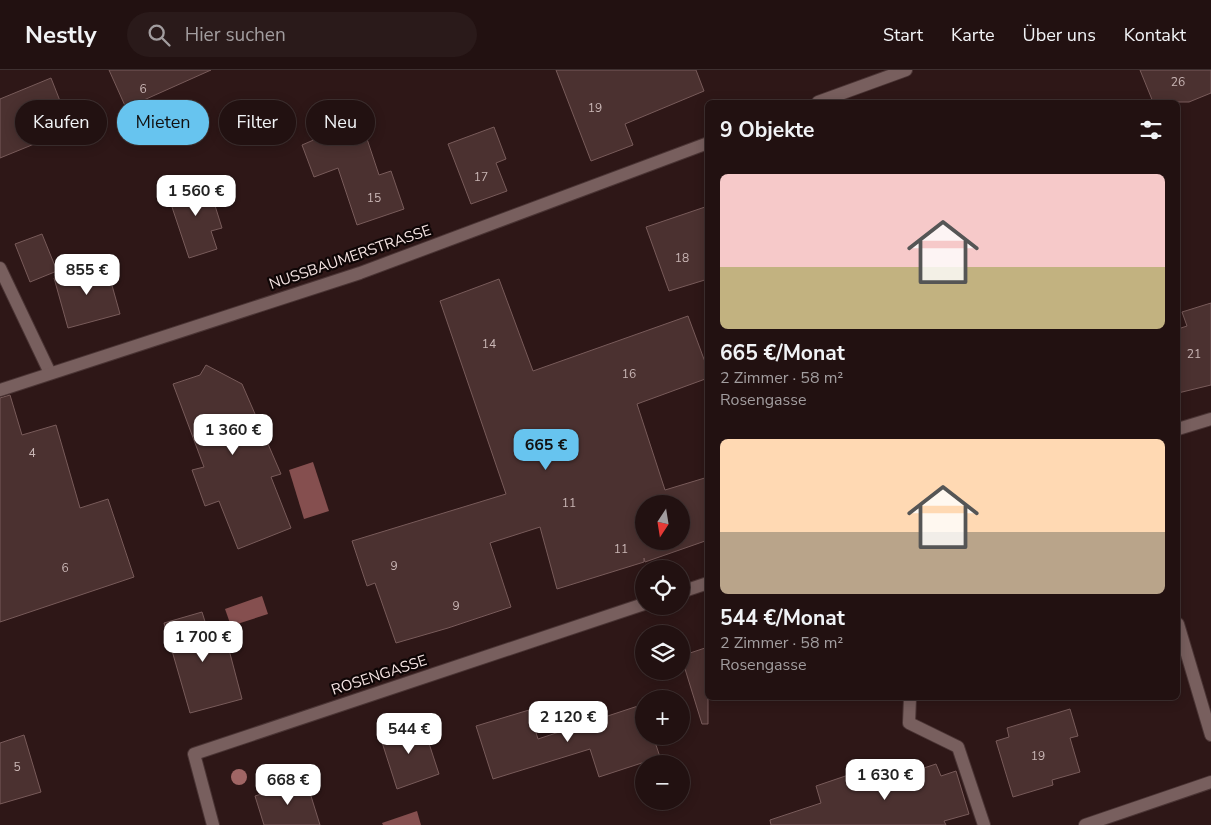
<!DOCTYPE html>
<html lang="de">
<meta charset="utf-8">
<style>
:root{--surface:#211;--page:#2a1a1a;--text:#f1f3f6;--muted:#a29d9f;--line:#3f3131;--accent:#67c4ef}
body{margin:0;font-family:"Nunito Sans",sans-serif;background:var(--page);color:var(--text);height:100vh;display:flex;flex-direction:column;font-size:19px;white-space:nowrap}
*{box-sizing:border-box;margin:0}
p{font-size:16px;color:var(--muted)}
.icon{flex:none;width:28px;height:28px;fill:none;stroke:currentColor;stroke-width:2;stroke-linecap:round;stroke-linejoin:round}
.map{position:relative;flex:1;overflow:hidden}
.details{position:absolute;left:705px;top:30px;width:475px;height:600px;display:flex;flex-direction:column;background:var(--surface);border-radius:8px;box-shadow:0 2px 12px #0003,0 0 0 1px var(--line)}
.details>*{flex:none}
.hud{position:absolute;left:15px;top:30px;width:475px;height:45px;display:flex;gap:10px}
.needle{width:32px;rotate:192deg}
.fabs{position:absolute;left:635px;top:425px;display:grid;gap:10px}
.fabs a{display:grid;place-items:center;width:55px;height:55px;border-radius:50%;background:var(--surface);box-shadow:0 2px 12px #0003,0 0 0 1px var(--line);font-size:25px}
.price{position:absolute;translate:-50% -42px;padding:0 11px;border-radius:10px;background:#fff;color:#222;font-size:16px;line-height:32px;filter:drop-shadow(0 1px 2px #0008)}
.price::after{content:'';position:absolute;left:50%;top:30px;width:15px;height:11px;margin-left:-8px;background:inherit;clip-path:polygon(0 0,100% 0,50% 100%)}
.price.on{background:var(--accent);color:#111}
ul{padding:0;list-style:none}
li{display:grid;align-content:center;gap:10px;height:265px;padding:0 15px}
li span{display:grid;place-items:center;height:155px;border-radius:8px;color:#555}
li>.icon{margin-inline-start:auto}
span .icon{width:90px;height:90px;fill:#fffc;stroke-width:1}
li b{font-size:21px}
h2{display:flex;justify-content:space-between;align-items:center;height:60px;padding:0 15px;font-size:21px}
.tag{padding:0 18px;border-radius:22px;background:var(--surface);box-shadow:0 2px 12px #0003,0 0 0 1px var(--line);font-size:18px;line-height:45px}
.tag.on{background:var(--accent);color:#111}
header{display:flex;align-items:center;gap:30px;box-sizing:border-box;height:70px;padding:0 25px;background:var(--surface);border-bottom:1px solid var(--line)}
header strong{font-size:24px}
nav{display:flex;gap:28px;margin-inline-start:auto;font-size:18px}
.search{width:350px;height:45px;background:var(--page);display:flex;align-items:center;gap:12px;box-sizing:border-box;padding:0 18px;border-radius:28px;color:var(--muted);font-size:19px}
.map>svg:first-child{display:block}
</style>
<header>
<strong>Nestly</strong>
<div class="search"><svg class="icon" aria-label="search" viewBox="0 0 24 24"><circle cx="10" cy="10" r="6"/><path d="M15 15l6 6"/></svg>Hier suchen</div>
<nav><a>Start</a><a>Karte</a><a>Über uns</a><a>Kontakt</a></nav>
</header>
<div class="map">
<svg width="1211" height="755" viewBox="0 0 1211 755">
<rect width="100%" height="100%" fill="#2e1717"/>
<g fill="#854f4f">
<polygon points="313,392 329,441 304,449 289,400"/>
<polygon points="262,526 268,544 231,556 225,539"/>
<polygon points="417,741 421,755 383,755 382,753"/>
</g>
<g fill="#4b3130" stroke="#785b5a" fill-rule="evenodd">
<polygon points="109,0 211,0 126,38"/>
<polygon points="556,0 696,0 704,21 625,54 633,75 591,91"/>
<polygon points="1140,0 1211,0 1211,23 1189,32 1153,32"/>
<polygon points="51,8 71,59 0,88 0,29"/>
<polygon points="360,48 379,105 391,101 404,139 357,155 338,98 314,107 302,75 332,62 331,57"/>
<polygon points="494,57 506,89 496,93 507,121 471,134 448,74"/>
<polygon points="207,110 222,158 211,161 217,179 189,188 167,122"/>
<polygon points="708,136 708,209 669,221 646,157"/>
<polygon points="42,164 57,201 30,212 15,174"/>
<polygon points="106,194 120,244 68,258 54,208"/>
<path d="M499 209 533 301 688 246 708 300V308L637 334 665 420 708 407V470L645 492 644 488V492L557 519 540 457 490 473 511 537 448 558 396 573 375 513 367 516 352 471 506 424 440 231ZM644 434H681V471H644Z"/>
<polygon points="1211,233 1211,315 1178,323 1178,259 1187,256 1182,242"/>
<polygon points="206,295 242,314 281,404 271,407 291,458 238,479 219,431 205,436 192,400 204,397 173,314 200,305"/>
<polygon points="10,325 22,365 56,355 80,438 108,429 134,507 0,552 0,328"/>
<polygon points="202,542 208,561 223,557 242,629 190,643 164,553"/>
<polygon points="708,577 708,654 702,654 681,586"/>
<polygon points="644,634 644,666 653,666 660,687 599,707 590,679 493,709 476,656 529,640 538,669"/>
<polygon points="1070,639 1078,666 1070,668 1080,702 1052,710 1053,715 1013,727 996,671 1009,667 1007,658"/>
<polygon points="422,652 439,704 397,719 380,666"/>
<polygon points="24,665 41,722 0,734 0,673"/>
<polygon points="936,694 941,706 956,701 969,744 944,751 946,755 771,755 770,750 821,733 816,716 869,698 875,714"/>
<polygon points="306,710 320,755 264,755 255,726"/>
</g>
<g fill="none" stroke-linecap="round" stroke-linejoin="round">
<defs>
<polyline id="service" points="910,628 909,653 958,677 984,755"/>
<g id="minor">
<polyline points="818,32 906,0"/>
<polyline points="0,198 50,303"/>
<polyline points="0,320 360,203 708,73"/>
<polyline points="1178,359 1211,349"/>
<polyline points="681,522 708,513"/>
<polyline points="1178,554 1211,665"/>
<polyline points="213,755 194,684 644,534"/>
<polyline points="1085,755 1211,712"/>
</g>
</defs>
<use href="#service" stroke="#4a3434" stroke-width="14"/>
<use href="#minor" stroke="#4a3434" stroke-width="14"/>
<use href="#service" stroke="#785f5e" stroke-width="12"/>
<use href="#minor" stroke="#785f5e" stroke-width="12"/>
</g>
<circle fill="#a06665" cx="239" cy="707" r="8"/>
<g text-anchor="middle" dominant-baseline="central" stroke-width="4.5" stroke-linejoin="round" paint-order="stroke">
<g font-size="12" fill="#cab7b6">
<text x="1178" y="12">26</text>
<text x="143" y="19">6</text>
<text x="595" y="38">19</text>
<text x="481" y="107">17</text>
<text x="374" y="128">15</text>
<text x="682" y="188">18</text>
<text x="489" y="274">14</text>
<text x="1194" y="284">21</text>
<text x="629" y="304">16</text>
<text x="32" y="383">4</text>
<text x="569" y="433">11</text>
<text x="621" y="479">11</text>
<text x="394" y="496">9</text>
<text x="65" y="498">6</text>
<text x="456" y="536">9</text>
<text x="1038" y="686">19</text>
<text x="17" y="697">5</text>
</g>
<g font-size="15" fill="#f5e4e3" stroke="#0f0606">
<text transform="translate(350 187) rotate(-19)">NUSSBAUMERSTRASSE</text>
<text transform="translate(379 605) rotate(-18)">ROSENGASSE</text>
</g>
</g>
</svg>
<div class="fabs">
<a><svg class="needle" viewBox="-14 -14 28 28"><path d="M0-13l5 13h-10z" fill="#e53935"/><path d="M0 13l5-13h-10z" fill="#a29d9f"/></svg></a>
<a><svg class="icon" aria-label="locate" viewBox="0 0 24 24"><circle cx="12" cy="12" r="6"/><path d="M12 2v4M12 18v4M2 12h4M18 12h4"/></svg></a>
<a><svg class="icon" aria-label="layers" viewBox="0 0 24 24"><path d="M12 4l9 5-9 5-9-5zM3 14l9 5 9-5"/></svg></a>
<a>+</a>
<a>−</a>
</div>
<b class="price" style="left:196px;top:147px">1 560 €</b>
<b class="price" style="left:87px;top:226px">855 €</b>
<b class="price" style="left:233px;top:386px">1 360 €</b>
<b class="price on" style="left:546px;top:401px">665 €</b>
<b class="price" style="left:203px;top:593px">1 700 €</b>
<b class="price" style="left:568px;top:673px">2 120 €</b>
<b class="price" style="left:409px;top:685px">544 €</b>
<b class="price" style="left:885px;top:731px">1 630 €</b>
<b class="price" style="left:288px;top:736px">668 €</b>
<div class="hud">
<a class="tag">Kaufen</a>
<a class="tag on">Mieten</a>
<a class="tag">Filter</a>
<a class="tag">Neu</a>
</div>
<section class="details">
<h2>9 Objekte<svg class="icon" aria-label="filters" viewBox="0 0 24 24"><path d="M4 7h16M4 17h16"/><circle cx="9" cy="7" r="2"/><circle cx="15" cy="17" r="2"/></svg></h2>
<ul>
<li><span style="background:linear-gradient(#f6c9c9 60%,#c2b280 0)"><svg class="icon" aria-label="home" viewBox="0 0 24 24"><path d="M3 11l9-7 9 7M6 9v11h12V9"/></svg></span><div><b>665 €/Monat</b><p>2 Zimmer · 58 m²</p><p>Rosengasse</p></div></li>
<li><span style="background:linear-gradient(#ffd9b3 60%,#b9a48a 0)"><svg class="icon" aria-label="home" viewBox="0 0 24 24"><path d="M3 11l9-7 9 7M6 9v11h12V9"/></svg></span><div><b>544 €/Monat</b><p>2 Zimmer · 58 m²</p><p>Rosengasse</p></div></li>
</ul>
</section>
</div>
